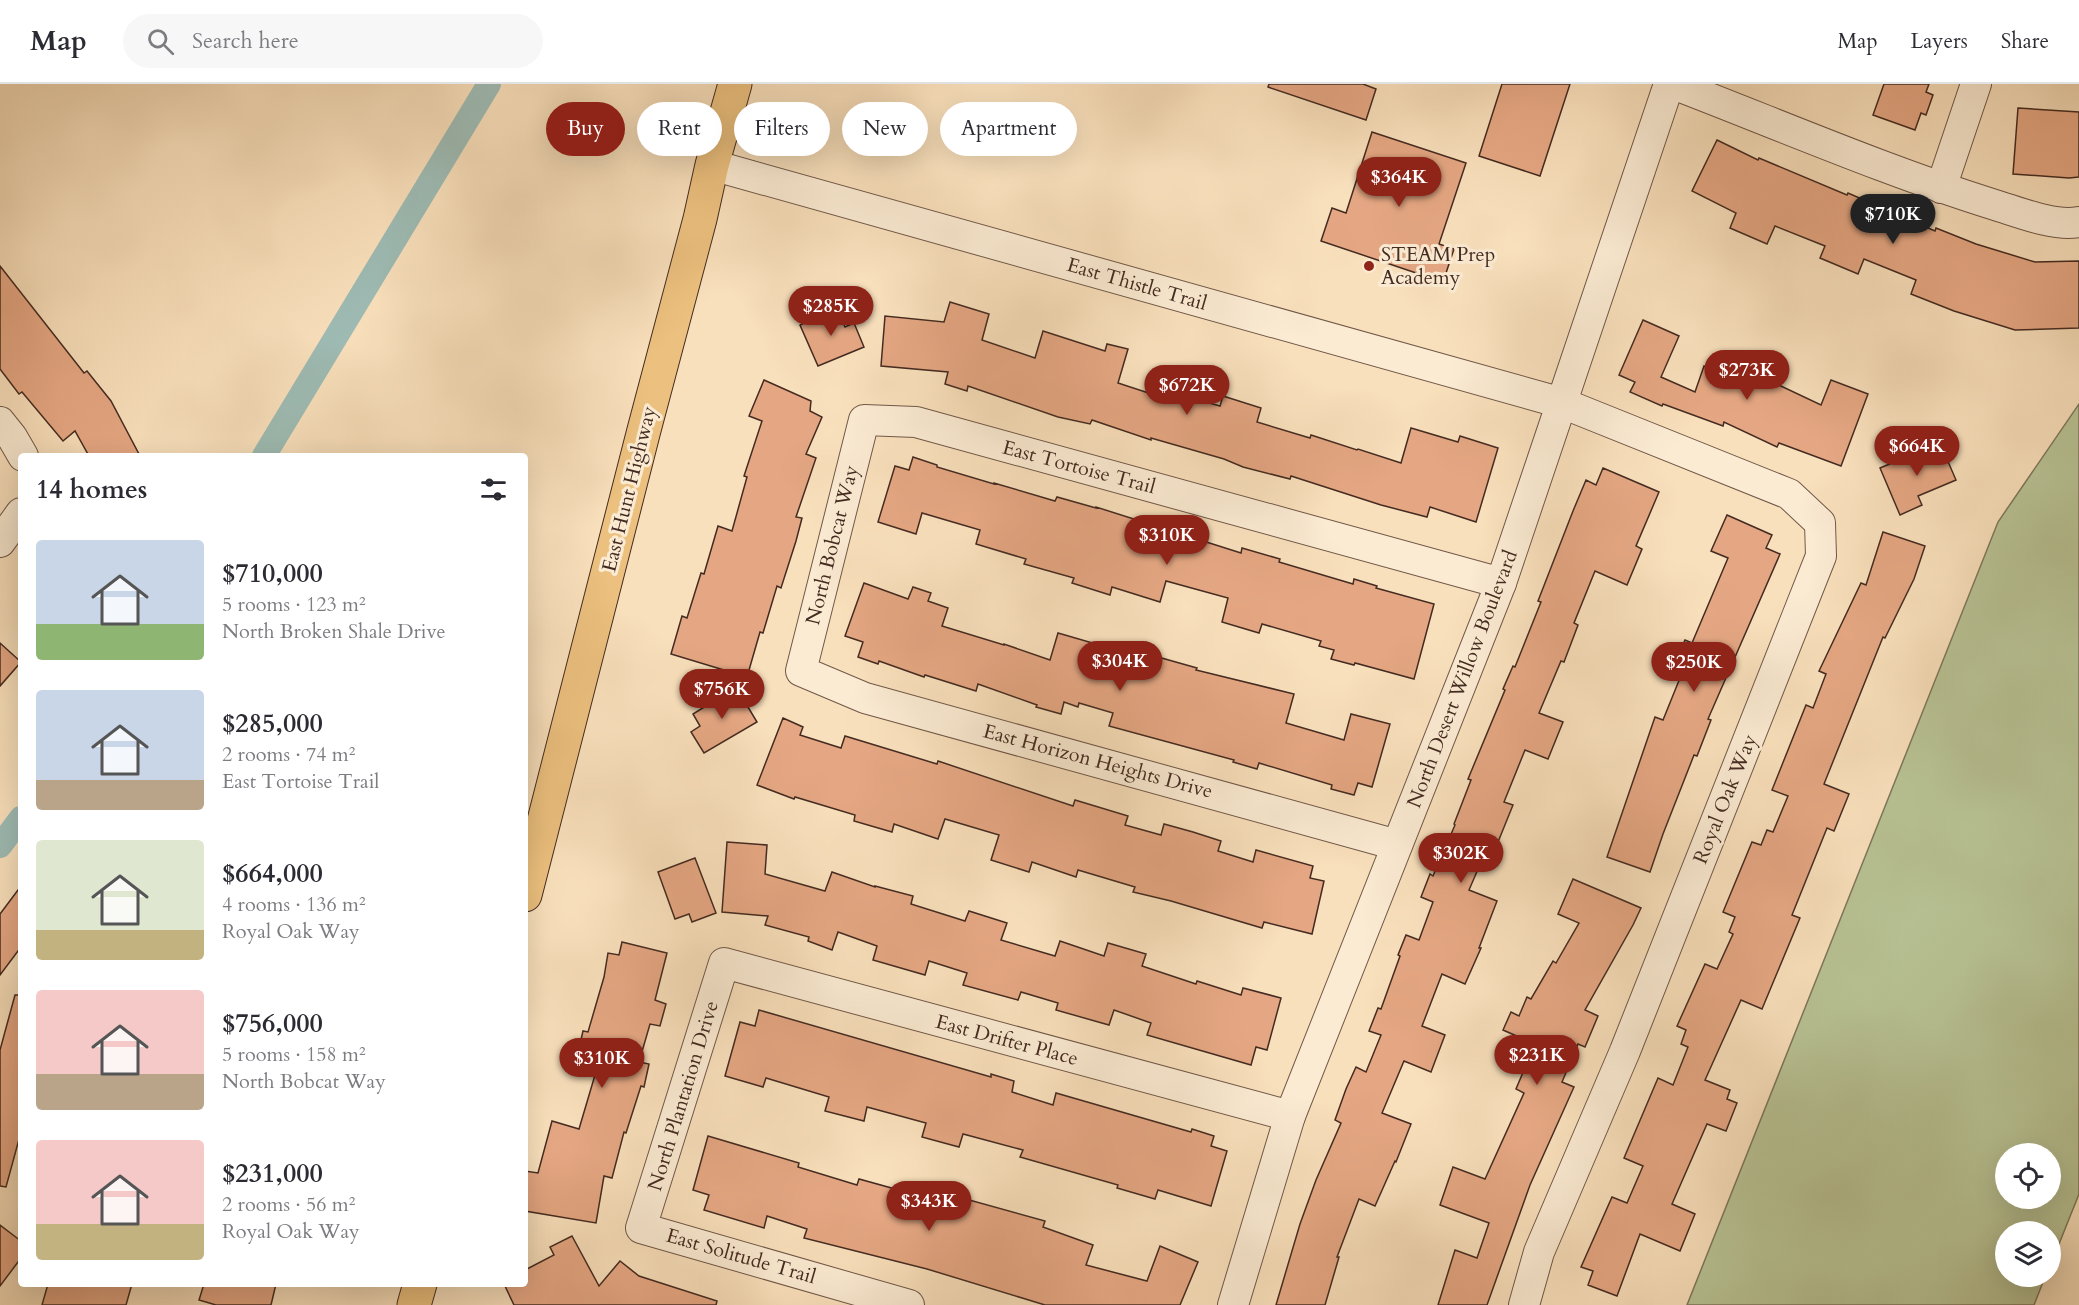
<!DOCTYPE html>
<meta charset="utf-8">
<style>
:root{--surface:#fff;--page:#f7f7f7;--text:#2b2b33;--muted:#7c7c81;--line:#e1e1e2;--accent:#8f2418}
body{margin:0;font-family:Cardo,serif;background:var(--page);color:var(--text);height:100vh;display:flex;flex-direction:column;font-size:22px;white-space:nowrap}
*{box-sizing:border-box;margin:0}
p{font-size:20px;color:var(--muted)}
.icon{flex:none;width:33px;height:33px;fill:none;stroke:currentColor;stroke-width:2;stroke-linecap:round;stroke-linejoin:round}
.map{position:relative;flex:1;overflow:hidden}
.panel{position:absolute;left:18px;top:369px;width:510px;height:834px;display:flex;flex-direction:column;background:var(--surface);border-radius:6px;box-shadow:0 6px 24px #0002}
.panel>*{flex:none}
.banner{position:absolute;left:546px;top:18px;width:570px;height:54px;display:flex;gap:12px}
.controls{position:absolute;left:1995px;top:1059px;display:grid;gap:12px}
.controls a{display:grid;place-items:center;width:66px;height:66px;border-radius:50%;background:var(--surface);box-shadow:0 6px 24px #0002;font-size:30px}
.price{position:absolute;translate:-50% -51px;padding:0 14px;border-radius:21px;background:var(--accent);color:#fff;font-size:20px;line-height:39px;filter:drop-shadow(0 2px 3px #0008)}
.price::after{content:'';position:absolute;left:50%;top:36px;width:18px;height:14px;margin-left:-9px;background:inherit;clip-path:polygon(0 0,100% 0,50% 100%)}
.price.on{background:#222;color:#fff}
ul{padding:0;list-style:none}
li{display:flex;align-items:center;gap:18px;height:150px;padding:0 18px}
li span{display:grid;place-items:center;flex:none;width:168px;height:120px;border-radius:6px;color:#555}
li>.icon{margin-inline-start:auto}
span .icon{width:72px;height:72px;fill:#fffc;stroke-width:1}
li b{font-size:26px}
h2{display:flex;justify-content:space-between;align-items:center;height:72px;padding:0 18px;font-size:26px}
.chip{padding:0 21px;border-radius:27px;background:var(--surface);box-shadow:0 6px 24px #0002;font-size:21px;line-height:54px}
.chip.on{background:var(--accent);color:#fff}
header{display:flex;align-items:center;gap:36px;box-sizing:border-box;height:84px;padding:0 30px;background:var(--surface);border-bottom:2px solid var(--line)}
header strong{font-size:28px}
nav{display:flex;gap:33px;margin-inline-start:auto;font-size:21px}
.search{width:420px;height:54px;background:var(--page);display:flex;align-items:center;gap:15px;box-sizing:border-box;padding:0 21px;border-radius:33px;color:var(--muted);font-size:22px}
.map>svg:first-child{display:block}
</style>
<header>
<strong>Map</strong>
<div class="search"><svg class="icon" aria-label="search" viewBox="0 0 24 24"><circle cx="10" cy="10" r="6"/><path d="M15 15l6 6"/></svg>Search here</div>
<nav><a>Map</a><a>Layers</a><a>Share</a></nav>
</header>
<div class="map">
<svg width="2079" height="1221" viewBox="0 0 2079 1221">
<rect width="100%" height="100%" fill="#f9e0bc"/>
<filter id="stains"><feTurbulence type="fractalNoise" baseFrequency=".00333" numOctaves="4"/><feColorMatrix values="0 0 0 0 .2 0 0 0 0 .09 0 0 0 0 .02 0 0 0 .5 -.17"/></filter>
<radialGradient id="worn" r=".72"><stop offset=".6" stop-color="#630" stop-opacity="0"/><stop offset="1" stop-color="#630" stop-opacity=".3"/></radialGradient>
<path fill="#b8c395" stroke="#7e775b" stroke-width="1.5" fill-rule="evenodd" d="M2079 320V1110L2051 1180 2050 1148H2006V1192L2045 1193 2034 1221H1687L1998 438ZM2006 1070H2050V1114H2006Z"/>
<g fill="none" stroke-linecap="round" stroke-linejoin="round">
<g stroke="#9ebcb5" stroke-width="24">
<polyline points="264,372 489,0"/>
<polyline points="0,762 21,734"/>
</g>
</g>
<g fill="#e5a783" stroke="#442b21" stroke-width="1.5">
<polygon points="1269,0 1363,0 1376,5 1366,36 1268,3"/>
<polygon points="1502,0 1570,0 1540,92 1479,72"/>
<polygon points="1884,0 1929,0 1926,8 1933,11 1926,31 1921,29 1915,46 1873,31"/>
<polygon points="2018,24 2079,28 2079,93 2069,94 2013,90"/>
<polygon points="1372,48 1466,79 1439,160 1454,165 1443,198 1321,157 1332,124 1346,129"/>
<polygon points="1717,56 1758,76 1759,74 1847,111 1848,109 1935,147 1936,144 1976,160 2035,178 2079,177 2079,244 2015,246 1954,227 1911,210 1916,196 1864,175 1858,190 1820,174 1825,162 1775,142 1767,160 1730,144 1736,129 1692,107"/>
<polygon points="0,182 84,289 87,287 111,317 140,372 89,372 75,347 63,357 22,308 19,310 0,285"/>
<polygon points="950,218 989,230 982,256 1035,274 1043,247 1105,267 1107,260 1128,265 1118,299 1173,317 1175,309 1220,322 1223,312 1261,324 1257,338 1310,354 1311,351 1357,366 1358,365 1401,379 1411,344 1458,358 1460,352 1498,364 1476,438 1430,423 1427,433 1381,421 1291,392 1290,395 1243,383 1224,375 1151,354 1151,356 1092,336 1090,340 1058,333 968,302 967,307 945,300 948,288 881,282 885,232 944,238"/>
<polygon points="837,224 845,243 854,239 864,263 818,282 800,241"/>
<polygon points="1643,236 1679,252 1661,293 1695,308 1704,282 1762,303 1766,295 1821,321 1831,296 1868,310 1841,382 1779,359 1777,363 1724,338 1723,342 1663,320 1662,322 1630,308 1635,298 1619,291"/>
<polygon points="764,296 811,317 810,327 822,333 806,370 816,374 796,433 802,434 796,457 781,504 777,502 763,549 760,548 747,593 671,570 682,532 687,534 701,489 704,490 718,442 732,447 747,393 744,392 762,337 749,332"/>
<polygon points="1940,359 1956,396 1918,412 1922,421 1900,431 1880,384"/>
<polygon points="913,373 937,381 937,383 994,400 994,399 1055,417 1057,413 1096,424 1096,423 1241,469 1242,464 1280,475 1279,478 1353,500 1354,495 1377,502 1376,504 1434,520 1414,595 1355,579 1354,581 1331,575 1334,566 1319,562 1321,557 1262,540 1259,549 1222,538 1228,514 1166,497 1160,518 1112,503 1110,511 1072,499 1074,494 1024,480 1026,475 976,460 980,446 922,429 916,450 878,438 895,382 909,386"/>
<polygon points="1603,384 1659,408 1636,462 1642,465 1627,501 1595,487 1574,539 1578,541 1564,578 1561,577 1539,629 1563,638 1548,675 1525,666 1504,718 1513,721 1498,758 1491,755 1469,806 1497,817 1479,864 1481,864 1465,900 1442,890 1422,942 1445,951 1431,988 1404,977 1382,1029 1411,1040 1396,1078 1395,1077 1375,1122 1359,1115 1337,1173 1339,1173 1325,1221 1276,1221 1300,1140 1316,1096 1341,1039 1335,1036 1346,1005 1356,983 1366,988 1381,951 1369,947 1378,924 1381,925 1400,872 1398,871 1406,851 1419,856 1433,818 1421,813 1430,790 1433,792 1455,741 1454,740 1471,696 1468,695 1505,606 1503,605 1513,582 1515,583 1541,518 1538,517 1573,427 1586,396 1596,401"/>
<polygon points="1727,431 1772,451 1766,464 1780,470 1708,635 1711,636 1697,672 1694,671 1663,750 1650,788 1607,773 1655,633 1663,636 1680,594 1670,590 1685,556 1692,559 1728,474 1711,467"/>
<polygon points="1883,448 1925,462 1914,495 1885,554 1883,553 1824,700 1849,710 1834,747 1827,744 1792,831 1800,834 1762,925 1741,916 1705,996 1730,1006 1727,1015 1737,1019 1726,1047 1707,1040 1672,1120 1695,1130 1680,1167 1640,1150 1617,1212 1588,1201 1593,1187 1581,1183 1612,1113 1627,1119 1643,1082 1624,1074 1658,994 1673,1001 1688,963 1681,960 1686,946 1677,942 1705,880 1717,885 1733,850 1729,848 1735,833 1723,828 1752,758 1761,761 1767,746 1773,748 1788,712 1772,706 1806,621 1813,624 1826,590 1819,587 1861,499 1866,501"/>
<polygon points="864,499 908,515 913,503 931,509 928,517 948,524 942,542 1004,561 1004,560 1050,576 1058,549 1096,560 1095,564 1156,582 1158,573 1197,584 1196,586 1294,610 1286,639 1344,656 1351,630 1390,640 1372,703 1358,699 1354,711 1331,705 1332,701 1259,679 1257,685 1233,678 1234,676 1109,642 1113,629 1079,619 1078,623 1064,618 1061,630 1036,623 1037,621 978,600 976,607 925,591 924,593 879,577 878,580 858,573 863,558 845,552"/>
<polygon points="0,559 21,578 0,602"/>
<polygon points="736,603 757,638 704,669 691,648 700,642 693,630"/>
<polygon points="783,634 803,643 800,651 841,664 845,652 937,680 938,677 1073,722 1075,716 1128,732 1125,741 1161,751 1164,740 1193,748 1221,757 1218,767 1253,778 1256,766 1313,782 1310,794 1324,797 1312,850 1264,838 1262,844 1171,817 1133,808 1135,803 1078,786 1076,793 1032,778 1029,788 991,776 999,751 945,735 938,755 894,740 892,748 854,737 855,731 795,713 794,715 757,701"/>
<polygon points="727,758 767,761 765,790 825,807 832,788 875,803 875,802 913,812 911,820 965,837 969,827 1007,839 1001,856 1055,872 1060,857 1104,872 1108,859 1146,870 1142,882 1196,900 1197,897 1241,911 1243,904 1281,914 1267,966 1256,963 1251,981 1147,951 1151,939 1114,926 1109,941 1056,926 1058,919 1021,908 1018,916 963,901 967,889 929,877 925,891 873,876 877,862 838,848 832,866 808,857 809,853 765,841 768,832 722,828"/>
<polygon points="695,774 716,829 692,838 689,830 675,835 658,788"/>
<polygon points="1573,795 1641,824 1633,841 1585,926 1598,932 1585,963 1578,960 1562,998 1574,1003 1530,1101 1487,1221 1438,1221 1455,1166 1477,1174 1489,1139 1440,1121 1453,1083 1485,1095 1524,1009 1516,1005 1535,960 1503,946 1511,928 1519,932 1527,913 1531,915 1553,877 1556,879 1579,839 1558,830"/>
<polygon points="21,802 21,863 0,891 0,830"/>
<polygon points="622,858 667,869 655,916 666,920 660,942 650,940 639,978 649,980 644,1003 641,1002 626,1049 624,1048 612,1094 604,1092 596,1139 525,1127 525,1087 538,1089 552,1037 579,1045 595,991 574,986 583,947 588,948 604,893 608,869 619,871"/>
<polygon points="15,911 21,911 21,1048 6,1103 0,1102 0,966"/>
<polygon points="759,926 991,993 991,990 1014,997 1012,1008 1053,1021 1056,1009 1191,1048 1192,1045 1214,1052 1211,1062 1227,1067 1211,1122 1158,1106 1155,1115 1117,1104 1118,1101 1020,1073 1023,1066 963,1050 959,1063 922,1053 926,1039 867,1023 864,1037 825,1027 829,1013 766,994 763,1003 725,992 740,938 755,942"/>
<polygon points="708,1052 799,1079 798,1083 857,1101 859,1095 906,1108 908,1099 1045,1137 1043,1143 1093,1161 1086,1181 1147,1197 1160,1162 1198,1178 1180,1221 1045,1221 927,1185 804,1154 807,1145 767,1132 764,1144 704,1126 709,1111 693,1106"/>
<polygon points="0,1141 21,1157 21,1174 0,1202"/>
<polygon points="572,1152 599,1202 620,1177 639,1192 717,1217 716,1221 514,1221 504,1200 525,1200 525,1186 554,1171 550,1163"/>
<polygon points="48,1200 132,1200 126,1221 42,1221"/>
<polygon points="204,1200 276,1200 271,1221 216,1221 199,1216"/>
</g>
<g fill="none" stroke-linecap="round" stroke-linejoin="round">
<defs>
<g id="minor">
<path d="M1673 0C1780 41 1886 87 1995 121 2018 128 2055 143 2079 138"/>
<polyline points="712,81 1562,319 1789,410 1820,439 1821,472 1625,967 1539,1168 1524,1221"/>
<polyline points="1941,104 1976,0"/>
<polyline points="0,338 12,353 23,372"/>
<polyline points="0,458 21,429"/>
<polyline points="1397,761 865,614 801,587 864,336 916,338 1501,499"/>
<polyline points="909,1221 641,1144 724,879 1290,1032"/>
<polyline points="1233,1221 1290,1032 1501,499 1669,0"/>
</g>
<g id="major">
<polyline points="525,811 644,346 700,135 712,81 735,0"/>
<polyline points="414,1221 420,1200"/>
</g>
</defs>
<use href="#minor" stroke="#715848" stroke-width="32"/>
<use href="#major" stroke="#442b21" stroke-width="35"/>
<use href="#minor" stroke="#fbebd3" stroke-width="30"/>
<use href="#major" stroke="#ecc07e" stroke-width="33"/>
</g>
<circle fill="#8f2418" stroke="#fbebd3" stroke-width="2" cx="1369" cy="182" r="6"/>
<g text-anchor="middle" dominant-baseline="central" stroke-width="6" stroke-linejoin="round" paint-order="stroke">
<g font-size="20" fill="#442b21" stroke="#fbebd3" text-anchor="start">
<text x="1381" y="170">STEAM Prep<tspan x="1381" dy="23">Academy</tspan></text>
</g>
<g font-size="20" fill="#442b21" stroke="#fbebd3">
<text transform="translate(1137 200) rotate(16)">East Thistle Trail</text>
<text transform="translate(1079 383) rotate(15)">East Tortoise Trail</text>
<text transform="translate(629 405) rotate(-76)">East Hunt Highway</text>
<text transform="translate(832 461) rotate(-76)">North Bobcat Way</text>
<text transform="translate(1462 595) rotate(-69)">North Desert Willow Boulevard</text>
<text transform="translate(1098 677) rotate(15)">East Horizon Heights Drive</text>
<text transform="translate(1725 715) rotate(-68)">Royal Oak Way</text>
<text transform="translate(1007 956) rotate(15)">East Drifter Place</text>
<text transform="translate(683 1012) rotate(-73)">North Plantation Drive</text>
<text transform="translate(741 1172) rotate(16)">East Solitude Trail</text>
</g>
</g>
<rect width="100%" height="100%" filter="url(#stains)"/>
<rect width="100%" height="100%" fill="url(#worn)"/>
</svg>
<div class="controls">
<a><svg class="icon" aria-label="locate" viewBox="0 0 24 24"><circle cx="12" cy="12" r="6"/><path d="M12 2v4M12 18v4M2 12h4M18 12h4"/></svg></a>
<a><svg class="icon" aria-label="layers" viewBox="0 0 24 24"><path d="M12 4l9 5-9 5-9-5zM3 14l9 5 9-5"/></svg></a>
</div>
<b class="price" style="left:1399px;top:124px">$364K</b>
<b class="price on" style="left:1893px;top:161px">$710K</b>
<b class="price" style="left:831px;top:253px">$285K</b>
<b class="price" style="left:1747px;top:317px">$273K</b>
<b class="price" style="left:1187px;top:332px">$672K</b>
<b class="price" style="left:1917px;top:393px">$664K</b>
<b class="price" style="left:1167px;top:482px">$310K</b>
<b class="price" style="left:1120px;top:608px">$304K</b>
<b class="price" style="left:1694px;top:609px">$250K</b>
<b class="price" style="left:722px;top:636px">$756K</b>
<b class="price" style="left:1461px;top:800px">$302K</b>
<b class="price" style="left:1537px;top:1002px">$231K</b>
<b class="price" style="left:602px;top:1005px">$310K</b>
<b class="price" style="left:929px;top:1148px">$343K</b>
<div class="banner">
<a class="chip on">Buy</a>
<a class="chip">Rent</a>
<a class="chip">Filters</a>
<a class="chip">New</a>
<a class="chip">Apartment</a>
</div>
<section class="panel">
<h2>14 homes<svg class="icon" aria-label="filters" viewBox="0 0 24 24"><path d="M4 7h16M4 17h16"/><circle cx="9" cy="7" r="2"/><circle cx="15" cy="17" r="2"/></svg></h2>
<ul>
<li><span style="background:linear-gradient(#c9d6e8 70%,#8fb573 0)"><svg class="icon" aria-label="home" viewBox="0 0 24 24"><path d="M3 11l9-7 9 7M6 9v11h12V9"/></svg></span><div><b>$710,000</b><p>5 rooms · 123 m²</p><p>North Broken Shale Drive</p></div></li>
<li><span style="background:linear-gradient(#c9d6e8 75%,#b9a48a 0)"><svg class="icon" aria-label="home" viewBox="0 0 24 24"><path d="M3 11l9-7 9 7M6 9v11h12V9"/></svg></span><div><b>$285,000</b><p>2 rooms · 74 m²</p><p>East Tortoise Trail</p></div></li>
<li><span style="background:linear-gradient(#dfe7d0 75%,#c2b280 0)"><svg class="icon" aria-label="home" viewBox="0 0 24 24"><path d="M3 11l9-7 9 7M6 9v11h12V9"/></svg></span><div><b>$664,000</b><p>4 rooms · 136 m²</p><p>Royal Oak Way</p></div></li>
<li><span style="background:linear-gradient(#f6c9c9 70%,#b9a48a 0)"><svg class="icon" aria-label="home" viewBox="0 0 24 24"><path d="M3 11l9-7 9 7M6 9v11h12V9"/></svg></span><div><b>$756,000</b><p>5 rooms · 158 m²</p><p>North Bobcat Way</p></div></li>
<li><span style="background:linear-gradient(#f6c9c9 70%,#c2b280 0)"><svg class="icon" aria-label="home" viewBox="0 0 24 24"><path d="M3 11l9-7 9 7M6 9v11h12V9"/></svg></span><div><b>$231,000</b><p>2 rooms · 56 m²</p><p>Royal Oak Way</p></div></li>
</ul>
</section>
</div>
